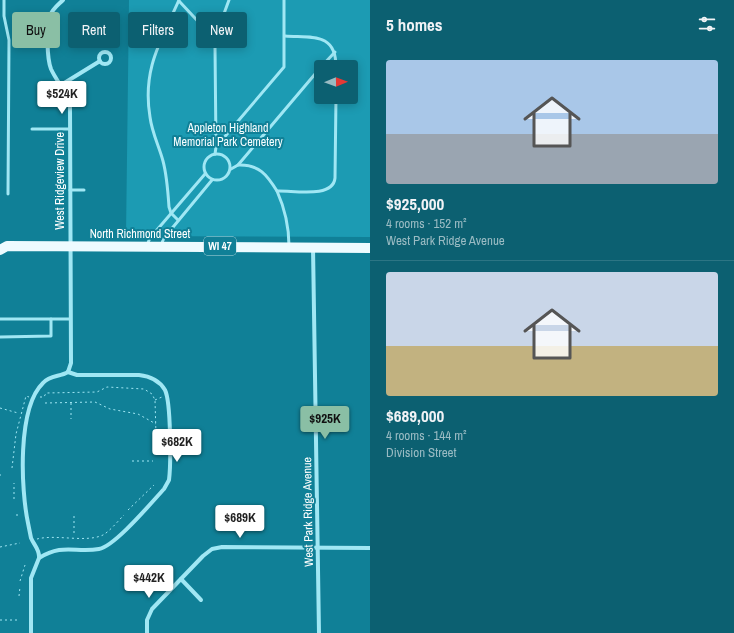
<!DOCTYPE html>
<meta charset="utf-8">
<style>
:root{--surface:#0c6071;--page:#156676;--text:#f1f3f6;--muted:#9abbc3;--line:#2c7584;--accent:#8abfa5}
body{margin:0;font-family:"Archivo Narrow",sans-serif;background:var(--page);color:var(--text);height:100vh;display:flex;flex-direction:column;font-size:15px;white-space:nowrap}
*{box-sizing:border-box;margin:0}
p{font-size:13px;color:var(--muted)}
.icon{flex:none;width:22px;height:22px;fill:none;stroke:currentColor;stroke-width:2;stroke-linecap:round;stroke-linejoin:round}
.map{position:relative;flex:1;overflow:hidden}
.panel{display:flex;flex-direction:column;background:var(--surface);width:364px}
.panel>*{flex:none}
.guide{position:absolute;left:12px;top:12px;width:298px;height:36px;display:flex;gap:8px}
.needle{width:26px;rotate:89deg}
.controls{position:absolute;left:314px;top:60px;display:grid;gap:8px}
.controls a{display:grid;place-items:center;width:44px;height:44px;border-radius:4px;background:var(--surface);box-shadow:0 2px 10px #0003;font-size:20px}
.price{position:absolute;translate:-50% -34px;padding:0 9px;border-radius:4px;background:#fff;color:#222;font-size:13px;line-height:26px;filter:drop-shadow(0 1px 2px #0008)}
.price::after{content:'';position:absolute;left:50%;top:24px;width:12px;height:9px;margin-left:-6px;background:inherit;clip-path:polygon(0 0,100% 0,50% 100%)}
.price.active{background:var(--accent);color:#111}
ul{padding:0;list-style:none}
li{display:grid;align-content:center;gap:8px;height:212px;padding:0 16px}
li+li{border-top:1px solid var(--line)}
li span{display:grid;place-items:center;height:124px;border-radius:4px;color:#555}
li>.icon{margin-inline-start:auto}
span .icon{width:72px;height:72px;fill:#fffc;stroke-width:1}
li b{font-size:17px}
h2{display:flex;justify-content:space-between;align-items:center;height:48px;padding:0 16px;font-size:17px}
.tag{padding:0 14px;border-radius:4px;background:var(--surface);box-shadow:0 2px 10px #0003;font-size:14px;line-height:36px}
.tag.active{background:var(--accent);color:#111}
main{display:flex;flex:1;min-height:0}
.map>svg:first-child{display:block}
</style>
<main>
<div class="map">
<svg width="370" height="633" viewBox="0 0 370 633">
<rect width="100%" height="100%" fill="#108097"/>
<path fill="#1c9bb3" fill-rule="evenodd" d="M129 0H370V237L126 236ZM321 67H351V97H321Z"/>
<g fill="none" stroke-linecap="round" stroke-linejoin="round">
<g stroke="#a0e7f4" stroke-width="1" stroke-dasharray="2 3" stroke-linecap="butt">
<polyline points="40,397 44,397 46,393 97,392 107,387 144,389 152,394 155,400 156,435"/>
<polyline points="155,400 162,397"/>
<polyline points="45,403 95,402 110,409 138,414 156,424"/>
<polyline points="71,403 71,419"/>
<polyline points="0,408 18,413"/>
<polyline points="132,461 153,461"/>
<polyline points="12,468 16,434 26,396 29,397"/>
<polyline points="0,475 1,475"/>
<polyline points="14,499 14,483"/>
<polyline points="128,510 154,485"/>
<polyline points="17,516 17,513"/>
<polyline points="74,533 74,514"/>
<path d="M37 539C56 534 86 543 103 535 110 531 118 521 124 515"/>
<polyline points="0,547 20,543"/>
<polyline points="20,581 25,565"/>
<polyline points="19,596 20,587"/>
<polyline points="0,620 17,620"/>
</g>
<g stroke="#a0e7f4" stroke-width="3">
<polyline points="4,0 4,16 9,40 8,194"/>
<polyline points="179,1 207,31 215,47"/>
<polyline points="207,31 219,30"/>
<path d="M285 36C312 38 336 32 336 67"/>
<polyline points="321,67 335,52"/>
<polyline points="32,129 70,129"/>
<polyline points="216,147 215,47 222,19 229,0"/>
<circle cx="217" cy="167" r="13"/>
<polyline points="215,154 216,147 284,67 284,0"/>
<path d="M238 165C259 164 267 175 277 191 292 190 333 199 335 178L336 97"/>
<polyline points="231,169 238,165 321,67"/>
<polyline points="70,190 84,190"/>
<path d="M277 191C285 209 289 226 289 246"/>
<path d="M178 220 171 213 169 207C168 192 167 176 163 161 159 146 152 133 150 117 142 69 161 41 179 0"/>
<polyline points="147,245 150,238 205,174"/>
<polyline points="161,245 164,238 212,180"/>
<polyline points="0,319 70,319"/>
<polyline points="0,337 51,336 51,319"/>
</g>
<g stroke="#a0e7f4" stroke-width="4">
<path d="M63 0C58 5 52 9 50 16 46 27 47 59 51 69 57 82 67 92 70 107L71 363 68 372"/>
<circle cx="105" cy="58" r="6"/>
<polyline points="61,85 100,61"/>
<polyline points="313,247 319,633"/>
<path d="M39 558C40 550 34 545 31 538 30 533 29 528 28 523 21 490 17 408 43 383 50 375 60 377 68 372"/>
<polyline points="181,579 201,600"/>
<path d="M31 633V578L39 558C63 543 75 553 99 549 115 546 151 503 164 489L169 480C171 464 171 402 165 390 159 380 149 376 139 375H77L68 372"/>
<polyline points="147,633 147,620 152,609 203,556 212,549 222,547 370,548"/>
</g>
<polyline stroke="#edfbff" stroke-width="10" points="0,250 7,246 370,248"/>
</g>
<g text-anchor="middle" dominant-baseline="central" stroke-width="4" stroke-linejoin="round" paint-order="stroke">
<rect fill="#108097" stroke="#b7d9e0" stroke-width="1" x="204" y="237" width="32" height="18" rx="3"/>
<g font-size="11" font-weight="bold" fill="#fff">
<text x="220" y="246">WI 47</text>
</g>
<g font-size="12" fill="#f7feff" stroke="#108097">
<text x="228" y="128">Appleton Highland<tspan x="228" dy="14">Memorial Park Cemetery</tspan></text>
</g>
<g font-size="12" fill="#fff" stroke="#108097">
<text transform="translate(60 181) rotate(-90)">West Ridgeview Drive</text>
<text x="140" y="234">North Richmond Street</text>
<text transform="translate(308 512) rotate(-91)">West Park Ridge Avenue</text>
</g>
</g>
</svg>
<div class="controls">
<a><svg class="needle" viewBox="-14 -14 28 28"><path d="M0-13l5 13h-10z" fill="#e53935"/><path d="M0 13l5-13h-10z" fill="#9abbc3"/></svg></a>
</div>
<b class="price" style="left:62px;top:115px">$524K</b>
<b class="price active" style="left:325px;top:440px">$925K</b>
<b class="price" style="left:177px;top:463px">$682K</b>
<b class="price" style="left:240px;top:539px">$689K</b>
<b class="price" style="left:149px;top:599px">$442K</b>
<div class="guide">
<a class="tag active">Buy</a>
<a class="tag">Rent</a>
<a class="tag">Filters</a>
<a class="tag">New</a>
</div>
</div>
<section class="panel">
<h2>5 homes<svg class="icon" aria-label="filters" viewBox="0 0 24 24"><path d="M4 7h16M4 17h16"/><circle cx="9" cy="7" r="2"/><circle cx="15" cy="17" r="2"/></svg></h2>
<ul>
<li><span style="background:linear-gradient(#a9c7e8 60%,#9aa5b1 0)"><svg class="icon" aria-label="home" viewBox="0 0 24 24"><path d="M3 11l9-7 9 7M6 9v11h12V9"/></svg></span><div><b>$925,000</b><p>4 rooms · 152 m²</p><p>West Park Ridge Avenue</p></div></li>
<li><span style="background:linear-gradient(#c9d6e8 60%,#c2b280 0)"><svg class="icon" aria-label="home" viewBox="0 0 24 24"><path d="M3 11l9-7 9 7M6 9v11h12V9"/></svg></span><div><b>$689,000</b><p>4 rooms · 144 m²</p><p>Division Street</p></div></li>
</ul>
</section>
</main>
